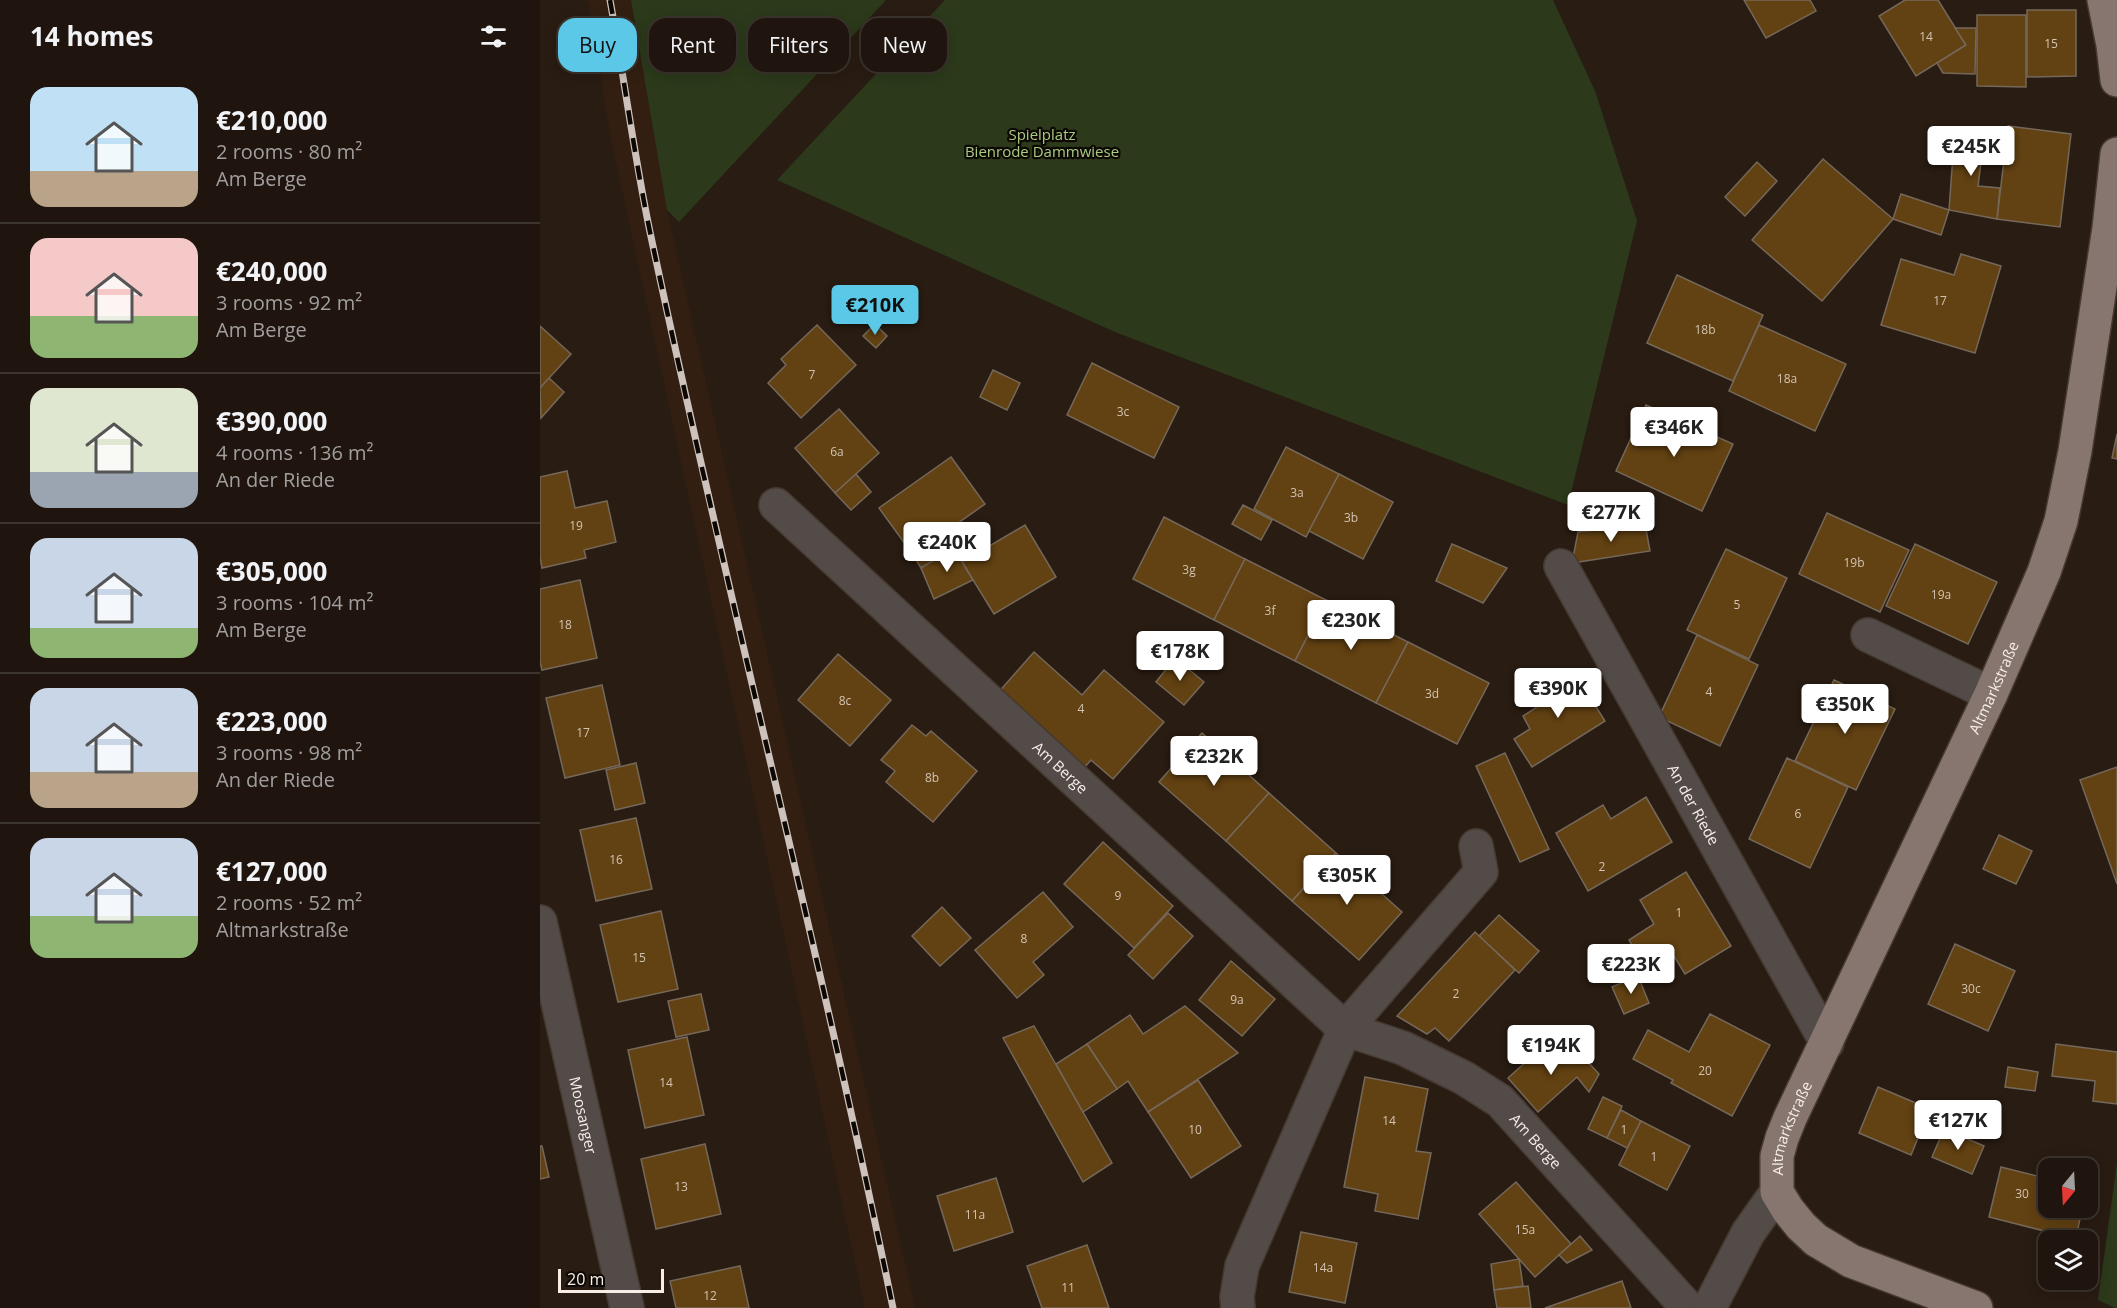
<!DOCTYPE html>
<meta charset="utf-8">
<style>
:root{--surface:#1f150e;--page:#2c221c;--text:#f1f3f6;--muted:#a19f9e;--line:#3c342e;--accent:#5ac8e6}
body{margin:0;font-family:"Open Sans",sans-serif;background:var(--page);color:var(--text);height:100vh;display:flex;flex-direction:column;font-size:22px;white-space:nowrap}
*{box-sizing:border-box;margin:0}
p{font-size:20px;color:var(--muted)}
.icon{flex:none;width:33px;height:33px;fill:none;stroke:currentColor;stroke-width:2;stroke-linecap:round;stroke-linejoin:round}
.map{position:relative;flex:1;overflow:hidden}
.panel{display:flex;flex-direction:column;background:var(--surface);width:540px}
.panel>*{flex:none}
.top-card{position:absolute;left:18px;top:18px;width:570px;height:54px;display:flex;gap:12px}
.needle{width:39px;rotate:198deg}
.controls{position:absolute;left:1498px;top:1158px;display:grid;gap:12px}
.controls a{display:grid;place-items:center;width:60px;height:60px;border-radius:12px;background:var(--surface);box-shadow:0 3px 15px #0003,0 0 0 2px var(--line);font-size:30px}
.scale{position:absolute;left:18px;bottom:15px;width:106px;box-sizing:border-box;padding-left:6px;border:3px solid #f7eee7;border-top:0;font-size:16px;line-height:21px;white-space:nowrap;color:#f7eee7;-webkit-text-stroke:4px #0d0804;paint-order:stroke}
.price{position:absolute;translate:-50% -51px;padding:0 14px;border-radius:6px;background:#fff;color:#222;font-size:20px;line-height:39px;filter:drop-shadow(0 2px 3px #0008)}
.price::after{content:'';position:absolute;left:50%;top:36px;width:18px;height:14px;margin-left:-9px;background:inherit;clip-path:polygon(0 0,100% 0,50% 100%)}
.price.on{background:var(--accent);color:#111}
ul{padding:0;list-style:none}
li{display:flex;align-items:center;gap:18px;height:150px;padding:0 30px}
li+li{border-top:2px solid var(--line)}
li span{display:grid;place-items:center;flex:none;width:168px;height:120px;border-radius:18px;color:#555}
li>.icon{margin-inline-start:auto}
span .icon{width:72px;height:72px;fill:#fffc;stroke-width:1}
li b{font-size:26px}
h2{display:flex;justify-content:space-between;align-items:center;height:72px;padding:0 30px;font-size:26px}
.chip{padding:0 21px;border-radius:18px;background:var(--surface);box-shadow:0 3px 15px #0003,0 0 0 2px var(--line);font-size:21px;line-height:54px}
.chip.on{background:var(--accent);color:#111}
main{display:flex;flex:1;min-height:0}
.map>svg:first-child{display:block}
</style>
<main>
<section class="panel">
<h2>14 homes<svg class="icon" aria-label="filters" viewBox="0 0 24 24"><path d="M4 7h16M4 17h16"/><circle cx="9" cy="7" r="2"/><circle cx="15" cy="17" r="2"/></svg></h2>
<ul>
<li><span style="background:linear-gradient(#bfe0f5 70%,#b9a48a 0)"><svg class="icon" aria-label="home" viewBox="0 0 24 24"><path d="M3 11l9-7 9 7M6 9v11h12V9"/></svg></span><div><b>€210,000</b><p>2 rooms · 80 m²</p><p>Am Berge</p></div></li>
<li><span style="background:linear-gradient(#f6c9c9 65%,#8fb573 0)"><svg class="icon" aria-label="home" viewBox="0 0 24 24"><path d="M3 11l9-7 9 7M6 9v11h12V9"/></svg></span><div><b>€240,000</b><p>3 rooms · 92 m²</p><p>Am Berge</p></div></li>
<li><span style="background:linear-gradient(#dfe7d0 70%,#9aa5b1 0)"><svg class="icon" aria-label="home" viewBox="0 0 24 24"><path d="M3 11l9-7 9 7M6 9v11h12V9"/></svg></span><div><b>€390,000</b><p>4 rooms · 136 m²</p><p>An der Riede</p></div></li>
<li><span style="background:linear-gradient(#c9d6e8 75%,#8fb573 0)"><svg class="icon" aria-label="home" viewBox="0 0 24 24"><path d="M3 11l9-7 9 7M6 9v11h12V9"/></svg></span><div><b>€305,000</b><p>3 rooms · 104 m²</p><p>Am Berge</p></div></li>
<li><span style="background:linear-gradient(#c9d6e8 70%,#b9a48a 0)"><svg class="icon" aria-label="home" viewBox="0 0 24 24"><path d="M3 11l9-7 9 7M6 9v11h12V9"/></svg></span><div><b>€223,000</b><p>3 rooms · 98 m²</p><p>An der Riede</p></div></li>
<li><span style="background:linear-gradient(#c9d6e8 65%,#8fb573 0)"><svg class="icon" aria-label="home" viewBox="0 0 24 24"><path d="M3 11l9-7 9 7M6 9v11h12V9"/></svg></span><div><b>€127,000</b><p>2 rooms · 52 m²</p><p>Altmarkstraße</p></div></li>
</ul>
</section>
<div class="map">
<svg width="1577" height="1308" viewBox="0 0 1577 1308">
<rect width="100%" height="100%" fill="#291c12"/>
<polygon fill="#321f11" points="48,0 91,0 127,210 375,1308 325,1308 71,139"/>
<g fill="#2c3a1b">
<polygon points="91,0 346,0 139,222 127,210"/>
<polygon points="405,0 1013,0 1055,91 1097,221 1028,505 575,332 237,180"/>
<polygon points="1577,1163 1577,1308 1575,1308 1558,1300"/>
</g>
<g fill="#624112" stroke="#75685a" stroke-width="1.5">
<polygon points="1204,0 1270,0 1276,11 1226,38"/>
<polygon points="1365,0 1398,0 1426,45 1376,76 1339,16"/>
<polygon points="1487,10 1536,10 1536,76 1487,77"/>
<polygon points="1437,15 1486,15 1486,87 1437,86"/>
<polygon points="1415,28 1436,28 1435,74 1403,73 1397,63 1426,45"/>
<polygon points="1468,126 1531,134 1520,227 1457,219"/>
<polygon points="1415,128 1445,131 1438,186 1460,188 1457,219 1409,210"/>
<polygon points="1283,159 1353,219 1282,301 1212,240"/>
<polygon points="1217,162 1237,181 1205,216 1185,197"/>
<polygon points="1361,194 1409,210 1401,235 1353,219"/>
<polygon points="1421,254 1461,266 1435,353 1341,325 1361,259 1414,275"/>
<polygon points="1137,275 1223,315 1193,381 1107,343"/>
<polygon points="335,324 347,336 336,348 323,336"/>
<polygon points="277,325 316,365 261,418 228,383 246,365 241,359"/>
<polygon points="1219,325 1306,364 1275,431 1189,391"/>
<polygon points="0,326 31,354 0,388"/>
<polygon points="552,363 639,407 614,458 527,415"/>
<polygon points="453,370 480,383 467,410 440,397"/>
<polygon points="9,378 24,392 1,418 0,388"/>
<polygon points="1106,405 1193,444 1162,511 1076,471"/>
<polygon points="299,409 339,453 295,493 255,448"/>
<polygon points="1577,434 1577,459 1572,458"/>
<polygon points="746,447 799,474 766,537 714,509"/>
<polygon points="411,457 445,504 373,555 339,508"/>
<polygon points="27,471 35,508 67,501 76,542 44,550 46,558 2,568 0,557 0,477"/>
<polygon points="316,474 331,492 311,510 295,493"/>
<polygon points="799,474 853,502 823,559 769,531"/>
<polygon points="703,505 732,520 721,540 692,524"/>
<polygon points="1287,513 1369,550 1340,612 1259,574"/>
<polygon points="624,517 705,559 674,620 593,579"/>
<polygon points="1105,524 1110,551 1032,563 1038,532"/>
<polygon points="485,525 516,577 454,614 422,562"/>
<polygon points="394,540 403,555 381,568 373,555"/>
<polygon points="912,544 967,568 943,603 896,581"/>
<polygon points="1375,544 1457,582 1428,644 1346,606"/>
<polygon points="417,546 426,560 422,562 433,580 394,599 381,568"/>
<polygon points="1186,549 1247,578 1209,659 1147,630"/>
<polygon points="705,559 786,600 755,661 674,620"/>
<polygon points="40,580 57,658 2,670 0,662 0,589"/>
<polygon points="786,600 868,642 836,703 755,661"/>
<polygon points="1157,635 1218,665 1180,746 1119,717"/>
<polygon points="868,642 949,683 917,744 836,703"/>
<polygon points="494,652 542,695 564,670 624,722 573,779 551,760 543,769 457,694"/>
<polygon points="298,654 351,700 310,746 258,700"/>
<polygon points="635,658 664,682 644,705 616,682"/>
<polygon points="1033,670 1065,721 992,767 974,739 990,729 983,716 997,707 990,697"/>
<polygon points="1294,680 1355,709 1316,790 1255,761"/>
<polygon points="62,685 80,765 25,778 6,698"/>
<polygon points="372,725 386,736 391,731 437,771 393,822 346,782 355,771 341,760"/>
<polygon points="662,733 729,793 686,841 619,782"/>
<polygon points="965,753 1009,849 980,862 936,766"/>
<polygon points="1247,758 1308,787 1270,868 1209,839"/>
<polygon points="96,763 105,803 75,810 66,770"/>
<polygon points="1577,767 1577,884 1540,780"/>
<polygon points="729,793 796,853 752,901 686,841"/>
<polygon points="1106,797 1132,842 1048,891 1016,833 1063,805 1071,819"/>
<polygon points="96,818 112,889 56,901 40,830"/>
<polygon points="1459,835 1492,851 1476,884 1443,869"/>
<polygon points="563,842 633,906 594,948 524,884"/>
<polygon points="796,853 862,912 819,960 752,901"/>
<polygon points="1146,872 1191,946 1145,974 1129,948 1103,963 1089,940 1114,924 1100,900"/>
<polygon points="503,892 533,927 493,962 504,975 477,998 435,950"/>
<polygon points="402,907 431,938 400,966 372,936"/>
<polygon points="121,911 138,989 78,1002 60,925"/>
<polygon points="628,913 653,936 613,979 588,955"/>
<polygon points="959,915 999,951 979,973 939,936"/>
<polygon points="935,932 975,970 909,1041 895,1028 887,1034 857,1016"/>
<polygon points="1415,944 1475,971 1448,1031 1388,1004"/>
<polygon points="691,961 735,999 702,1036 659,1000"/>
<polygon points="1098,976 1109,1003 1084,1014 1072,987"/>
<polygon points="161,994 169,1030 136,1037 128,1001"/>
<polygon points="645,1006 698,1053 608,1112 588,1081 577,1089 547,1044 590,1015 603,1034"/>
<polygon points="1170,1014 1230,1045 1192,1116 1131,1083 1133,1080 1093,1059 1108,1030 1149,1052"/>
<polygon points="494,1026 572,1163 543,1182 463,1038"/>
<polygon points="147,1037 164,1115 105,1128 88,1050"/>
<polygon points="1008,1042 1028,1064 1040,1053 1059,1074 1049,1092 1037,1077 998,1112 968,1078"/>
<polygon points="547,1044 577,1089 543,1112 516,1064"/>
<polygon points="1516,1044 1577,1052 1577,1104 1553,1101 1555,1081 1512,1076"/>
<polygon points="1468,1067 1498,1072 1495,1091 1465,1087"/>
<polygon points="825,1077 888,1089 876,1151 891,1153 878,1219 835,1211 838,1194 804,1187"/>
<polygon points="658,1080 701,1146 651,1178 608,1112"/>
<polygon points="1338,1087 1390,1109 1371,1155 1319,1133"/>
<polygon points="1063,1097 1082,1106 1067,1138 1048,1129"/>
<polygon points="1081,1110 1101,1121 1087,1148 1067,1138"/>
<polygon points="1101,1121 1150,1146 1127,1190 1079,1165"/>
<polygon points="1404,1129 1444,1146 1432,1174 1392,1157"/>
<polygon points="165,1144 181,1214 116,1229 101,1159"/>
<polygon points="0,1146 2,1146 9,1177 0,1179"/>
<polygon points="1461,1167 1509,1179 1509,1208 1542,1208 1536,1239 1449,1217"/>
<polygon points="456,1178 473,1232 414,1251 397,1196"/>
<polygon points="976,1182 1031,1244 995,1277 939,1214"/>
<polygon points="761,1232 817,1243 805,1303 749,1292"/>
<polygon points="1040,1236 1052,1250 1027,1263 1019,1255"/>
<polygon points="547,1245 569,1308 502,1308 487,1266"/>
<polygon points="979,1259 983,1286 954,1290 951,1264"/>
<polygon points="200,1266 209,1308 136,1308 130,1281"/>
<polygon points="1082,1281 1091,1308 1005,1308"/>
<polygon points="988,1286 991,1308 957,1308 954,1290"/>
</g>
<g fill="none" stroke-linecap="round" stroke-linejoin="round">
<defs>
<g id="minor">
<path id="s1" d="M236 505 805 1029 863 1048 924 1078 960 1101 1148 1308"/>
<path id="s2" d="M1021 566 1287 1043"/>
<polyline points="1328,635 1451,694"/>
<path id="s3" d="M0 922 87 1308"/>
<polyline points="698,1308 697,1297 702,1266 805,1029 941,872 936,846"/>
<polyline points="1169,1308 1208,1233 1237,1192"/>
</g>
<g id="major">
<polyline points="1564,0 1573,45 1577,80"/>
<path id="s4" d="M1436 1308 1311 1261 1276 1240 1261 1226 1248 1210 1237 1192V1156L1242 1138 1250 1118 1451 694 1504 572 1521 521 1535 451 1569 228 1577 154"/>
</g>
</defs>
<use href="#minor" stroke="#463930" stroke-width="36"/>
<use href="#major" stroke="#463930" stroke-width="36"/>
<use href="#minor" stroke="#534b48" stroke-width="33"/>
<use href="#major" stroke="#877670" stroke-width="33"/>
<defs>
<path id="rail" d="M70 0C84 77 94 155 110 232 186 592 279 948 353 1308"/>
</defs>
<use href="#rail" stroke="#cdc3bc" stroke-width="7"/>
<use href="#rail" stroke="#0d0804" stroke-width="4.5" stroke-dasharray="14" stroke-linecap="butt"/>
</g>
<g text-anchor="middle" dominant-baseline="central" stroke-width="4.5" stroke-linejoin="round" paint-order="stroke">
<g font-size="12" fill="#d2c3b2">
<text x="1386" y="36">14</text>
<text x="1511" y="43">15</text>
<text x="1400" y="300">17</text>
<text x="1165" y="329">18b</text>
<text x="272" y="374">7</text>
<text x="1247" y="378">18a</text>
<text x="583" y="411">3c</text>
<text x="297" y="451">6a</text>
<text x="757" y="492">3a</text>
<text x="811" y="517">3b</text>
<text x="36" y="525">19</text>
<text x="1314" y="562">19b</text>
<text x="649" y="569">3g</text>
<text x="1401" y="594">19a</text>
<text x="1197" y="604">5</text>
<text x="730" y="610">3f</text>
<text x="25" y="624">18</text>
<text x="1169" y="691">4</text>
<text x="892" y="693">3d</text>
<text x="305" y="700">8c</text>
<text x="541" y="708">4</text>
<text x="43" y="732">17</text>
<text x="392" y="777">8b</text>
<text x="1258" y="813">6</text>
<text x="76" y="859">16</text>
<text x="1062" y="866">2</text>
<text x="578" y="895">9</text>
<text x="1139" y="912">1</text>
<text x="484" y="938">8</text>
<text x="99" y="957">15</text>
<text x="1431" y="988">30c</text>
<text x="916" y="993">2</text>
<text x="697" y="999">9a</text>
<text x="1165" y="1070">20</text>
<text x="126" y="1082">14</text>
<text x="849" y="1120">14</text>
<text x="655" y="1129">10</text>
<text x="1084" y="1129">1</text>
<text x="1114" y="1156">1</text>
<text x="141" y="1186">13</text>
<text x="1482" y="1193">30</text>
<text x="435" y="1214">11a</text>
<text x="985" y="1229">15a</text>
<text x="783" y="1267">14a</text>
<text x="528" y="1287">11</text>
<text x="170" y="1295">12</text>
</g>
<g font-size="15" fill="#a9cc81" stroke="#0d0804">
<text x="502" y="134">Spielplatz<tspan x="502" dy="17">Bienrode Dammwiese</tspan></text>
</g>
<g font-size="15" fill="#f7eee7" stroke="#0d0804">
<text stroke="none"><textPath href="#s4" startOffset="789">Altmarkstraße</textPath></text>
<text stroke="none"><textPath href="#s1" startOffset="387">Am Berge</textPath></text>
<text stroke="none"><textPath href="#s2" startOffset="273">An der Riede</textPath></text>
<text stroke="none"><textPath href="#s3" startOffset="198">Moosanger</textPath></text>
<text stroke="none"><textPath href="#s4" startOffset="303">Altmarkstraße</textPath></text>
<text stroke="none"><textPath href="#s1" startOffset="999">Am Berge</textPath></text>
</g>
</g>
</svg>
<div class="controls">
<a><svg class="needle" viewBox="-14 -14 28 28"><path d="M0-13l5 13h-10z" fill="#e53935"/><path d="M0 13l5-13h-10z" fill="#a19f9e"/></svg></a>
<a><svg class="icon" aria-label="layers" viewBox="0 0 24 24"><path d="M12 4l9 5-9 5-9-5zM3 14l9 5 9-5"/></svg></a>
</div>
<div class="scale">20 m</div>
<b class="price" style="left:1431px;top:177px">€245K</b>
<b class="price on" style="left:335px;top:336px">€210K</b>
<b class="price" style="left:1134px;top:458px">€346K</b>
<b class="price" style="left:1071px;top:543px">€277K</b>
<b class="price" style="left:407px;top:573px">€240K</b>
<b class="price" style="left:811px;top:651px">€230K</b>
<b class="price" style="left:640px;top:682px">€178K</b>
<b class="price" style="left:1018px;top:719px">€390K</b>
<b class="price" style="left:1305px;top:735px">€350K</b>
<b class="price" style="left:674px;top:787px">€232K</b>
<b class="price" style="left:807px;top:906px">€305K</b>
<b class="price" style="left:1091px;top:995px">€223K</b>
<b class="price" style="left:1011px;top:1076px">€194K</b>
<b class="price" style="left:1418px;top:1151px">€127K</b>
<div class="top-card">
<a class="chip on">Buy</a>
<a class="chip">Rent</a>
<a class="chip">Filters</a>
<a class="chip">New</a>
</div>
</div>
</main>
